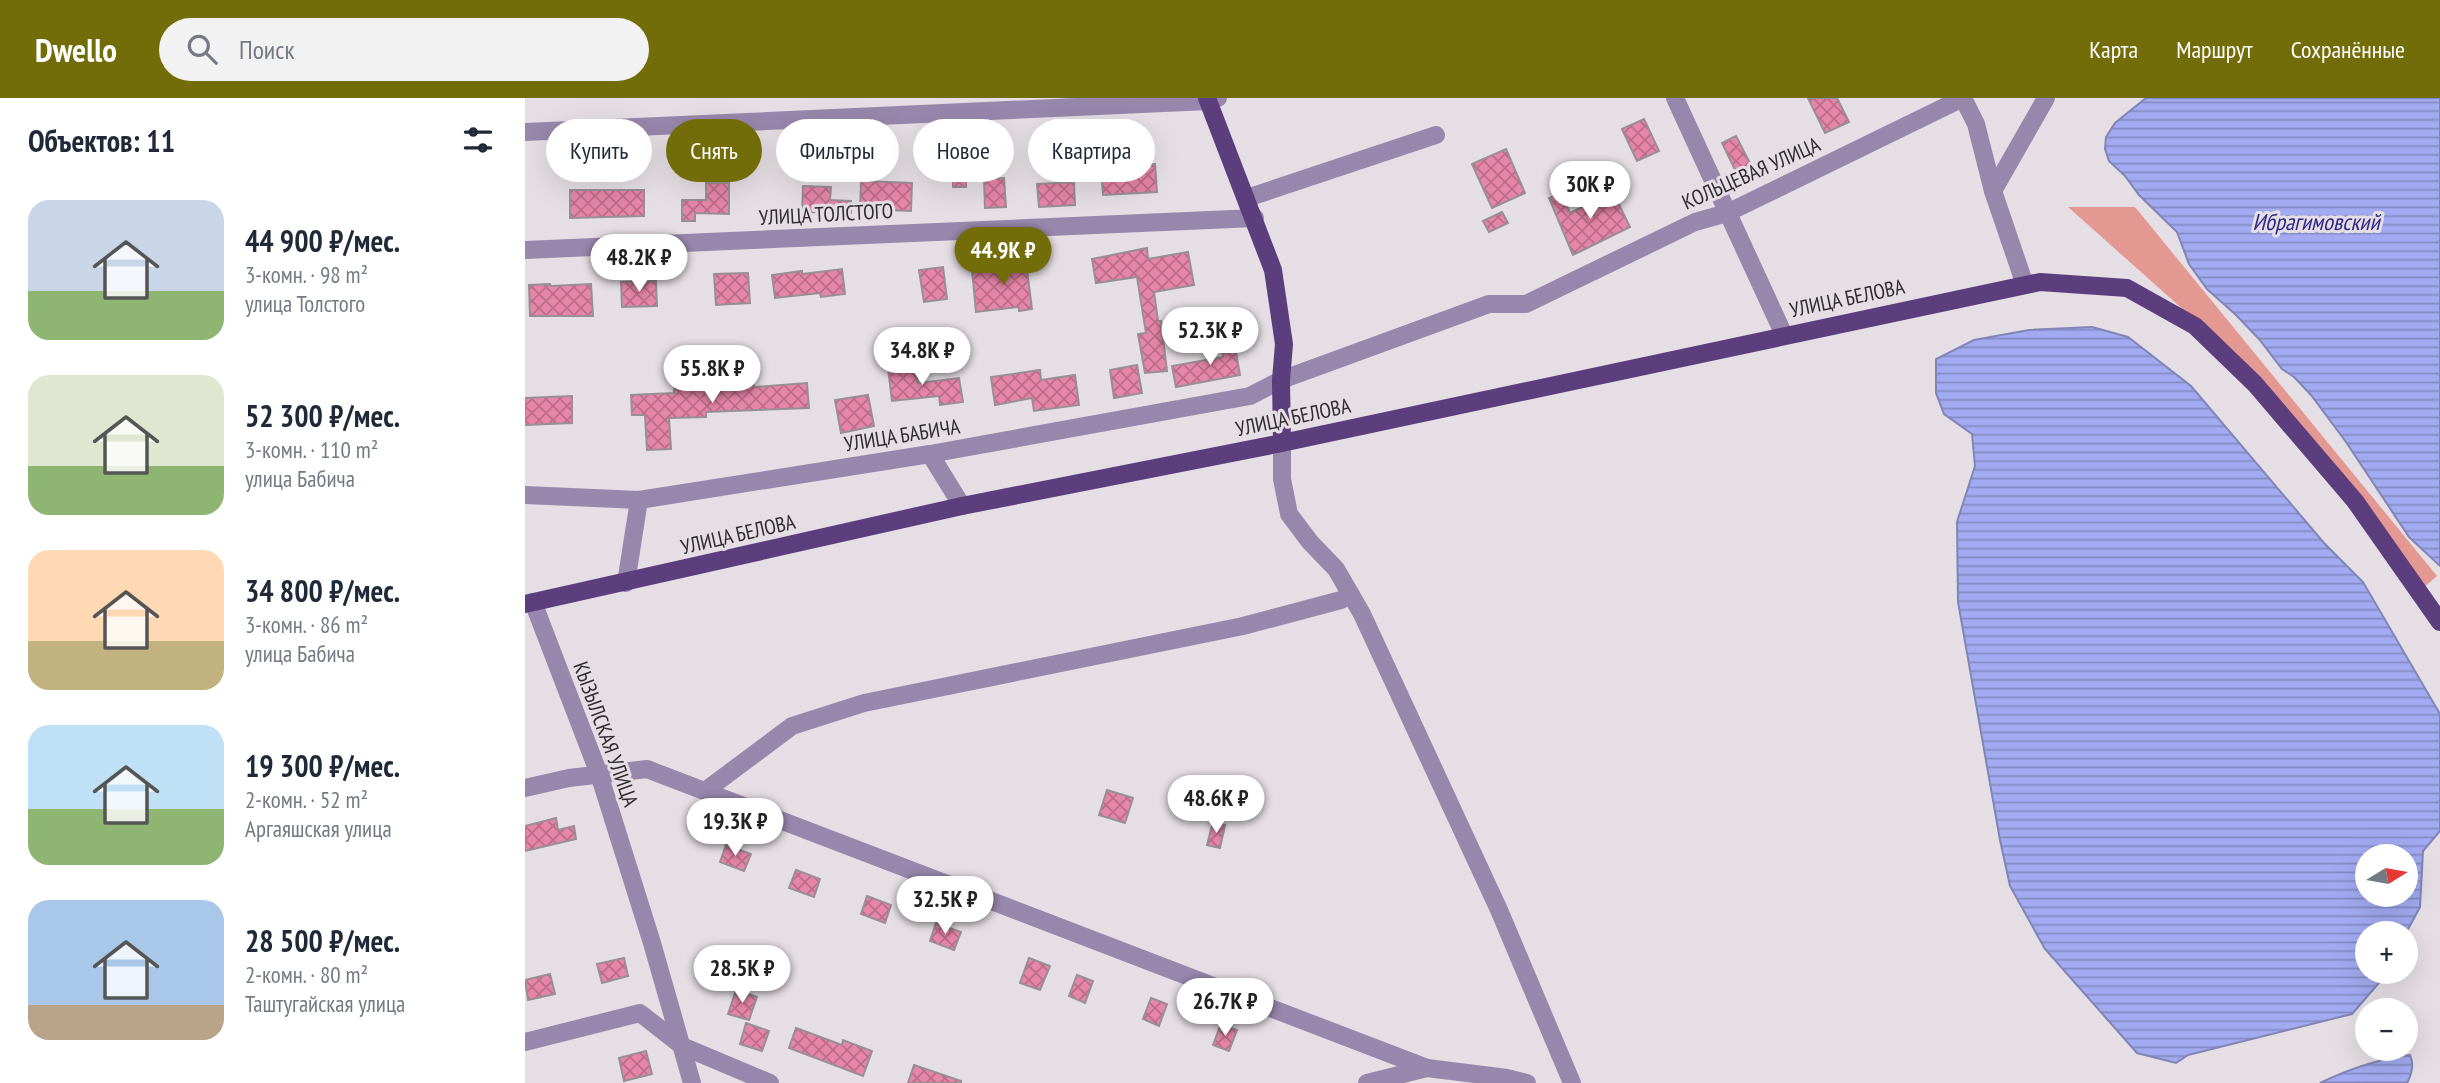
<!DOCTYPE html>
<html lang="ru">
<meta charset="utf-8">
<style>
:root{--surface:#fff;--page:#f2f2f3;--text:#1f2937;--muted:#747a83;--accent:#726c09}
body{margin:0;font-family:"PT Sans Narrow",sans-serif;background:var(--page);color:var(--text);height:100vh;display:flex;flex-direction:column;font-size:26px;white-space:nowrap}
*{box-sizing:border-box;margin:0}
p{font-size:23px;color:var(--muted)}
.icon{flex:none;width:38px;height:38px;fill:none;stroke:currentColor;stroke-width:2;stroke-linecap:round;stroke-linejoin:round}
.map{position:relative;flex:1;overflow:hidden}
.side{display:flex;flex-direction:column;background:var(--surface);width:525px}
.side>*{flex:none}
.top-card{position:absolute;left:21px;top:21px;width:665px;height:63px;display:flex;gap:14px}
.needle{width:46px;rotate:79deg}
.tools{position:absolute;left:1830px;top:746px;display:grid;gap:14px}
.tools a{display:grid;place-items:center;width:63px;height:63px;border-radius:50%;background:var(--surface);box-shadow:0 7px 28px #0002;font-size:35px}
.price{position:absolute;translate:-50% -60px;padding:0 16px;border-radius:24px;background:#fff;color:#222;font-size:23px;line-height:46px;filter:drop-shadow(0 2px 4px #0008)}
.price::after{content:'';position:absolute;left:50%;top:42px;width:21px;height:16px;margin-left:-10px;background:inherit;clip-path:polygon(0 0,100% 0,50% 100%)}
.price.active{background:var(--accent);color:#fff}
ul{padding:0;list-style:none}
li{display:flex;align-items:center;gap:21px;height:175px;padding:0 28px}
li span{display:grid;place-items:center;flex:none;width:196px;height:140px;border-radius:21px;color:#555}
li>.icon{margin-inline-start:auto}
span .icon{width:84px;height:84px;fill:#fffc;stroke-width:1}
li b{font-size:30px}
h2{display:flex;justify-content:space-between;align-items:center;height:84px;padding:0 28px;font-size:30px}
.chip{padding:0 24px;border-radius:32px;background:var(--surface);box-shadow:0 7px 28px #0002;font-size:24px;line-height:63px}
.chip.active{background:var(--accent);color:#fff}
header{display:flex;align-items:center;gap:42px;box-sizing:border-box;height:98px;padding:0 35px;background:var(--accent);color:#fff}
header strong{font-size:33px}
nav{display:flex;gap:38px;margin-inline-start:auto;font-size:24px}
.search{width:490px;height:63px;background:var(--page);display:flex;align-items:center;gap:18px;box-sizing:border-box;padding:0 24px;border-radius:38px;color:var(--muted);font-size:26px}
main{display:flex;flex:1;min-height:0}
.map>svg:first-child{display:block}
</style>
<header>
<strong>Dwello</strong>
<div class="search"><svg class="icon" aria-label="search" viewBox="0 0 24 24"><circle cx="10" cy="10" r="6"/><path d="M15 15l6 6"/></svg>Поиск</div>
<nav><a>Карта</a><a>Маршрут</a><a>Сохранённые</a></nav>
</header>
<main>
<section class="side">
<h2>Объектов: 11<svg class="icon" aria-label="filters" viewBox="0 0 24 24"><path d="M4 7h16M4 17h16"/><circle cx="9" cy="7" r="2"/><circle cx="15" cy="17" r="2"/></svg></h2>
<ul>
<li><span style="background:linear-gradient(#c9d6e8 65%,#8fb573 0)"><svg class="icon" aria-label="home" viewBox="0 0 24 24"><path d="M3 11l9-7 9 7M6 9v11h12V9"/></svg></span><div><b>44 900 ₽/мес.</b><p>3-комн. · 98 m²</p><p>улица Толстого</p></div></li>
<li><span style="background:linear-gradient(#dfe7d0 65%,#8fb573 0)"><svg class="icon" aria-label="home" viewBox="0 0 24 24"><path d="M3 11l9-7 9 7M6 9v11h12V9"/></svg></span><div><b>52 300 ₽/мес.</b><p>3-комн. · 110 m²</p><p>улица Бабича</p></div></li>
<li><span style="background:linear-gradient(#ffd9b3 65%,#c2b280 0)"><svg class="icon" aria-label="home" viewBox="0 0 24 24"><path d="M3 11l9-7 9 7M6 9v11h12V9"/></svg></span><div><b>34 800 ₽/мес.</b><p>3-комн. · 86 m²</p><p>улица Бабича</p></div></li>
<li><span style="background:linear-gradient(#bfe0f5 60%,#8fb573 0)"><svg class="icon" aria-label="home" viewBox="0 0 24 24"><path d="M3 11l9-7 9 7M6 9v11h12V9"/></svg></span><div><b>19 300 ₽/мес.</b><p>2-комн. · 52 m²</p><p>Аргаяшская улица</p></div></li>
<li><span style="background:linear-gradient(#a9c7e8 75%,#b9a48a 0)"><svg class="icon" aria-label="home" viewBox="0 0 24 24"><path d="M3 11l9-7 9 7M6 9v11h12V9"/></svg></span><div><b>28 500 ₽/мес.</b><p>2-комн. · 80 m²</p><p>Таштугайская улица</p></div></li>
</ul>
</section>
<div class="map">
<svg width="1915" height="985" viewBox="0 0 1915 985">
<defs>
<pattern id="water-rules" width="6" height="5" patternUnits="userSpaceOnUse" patternTransform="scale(1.75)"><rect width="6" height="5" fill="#a2abf1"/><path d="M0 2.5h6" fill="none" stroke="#848bc4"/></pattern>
<pattern id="building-cross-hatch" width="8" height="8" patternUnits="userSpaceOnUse" patternTransform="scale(1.75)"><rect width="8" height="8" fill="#e685a7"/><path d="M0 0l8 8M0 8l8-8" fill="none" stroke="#bb6d88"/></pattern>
</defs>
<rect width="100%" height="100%" fill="#e5dee4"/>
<polygon fill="#e39992" points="1543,109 1610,109 1912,478 1898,490 1662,215"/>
<g fill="url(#water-rules)" stroke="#8085b6" stroke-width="2" fill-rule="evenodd">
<polygon points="1621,0 1915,0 1915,468 1884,439 1821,344 1786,297 1769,279 1757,271 1734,241 1711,217 1682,191 1664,166 1652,134 1614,97 1600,78 1584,63 1580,51 1581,39 1590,25"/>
<path d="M1567 229 1603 239 1666 288 1799 445 1838 484 1915 616V733L1898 753 1895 809 1881 835H1843V873H1862L1860 878 1827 916 1663 957 1651 965 1612 955 1520 851 1485 788 1475 742 1433 504 1432 424 1450 368 1447 336 1419 316 1411 295V261L1449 242 1504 232ZM1843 758H1881V796H1843Z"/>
<path d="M1885 957C1889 966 1887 976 1882 985H1795C1824 971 1853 961 1885 957Z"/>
</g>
<g fill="url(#building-cross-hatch)" stroke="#988f92" stroke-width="2">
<polygon points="1283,0 1312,0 1324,24 1300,35"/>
<polygon points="1119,21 1134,53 1112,63 1097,31"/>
<polygon points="1211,38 1229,73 1214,80 1197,45"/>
<polygon points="401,40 417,41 416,55 401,55"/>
<polygon points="981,51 1000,95 967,110 947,66"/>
<polygon points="630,66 632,94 578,97 576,69"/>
<polygon points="441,70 441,89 428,89 428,71"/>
<polygon points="479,80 481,109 460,110 459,81"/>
<polygon points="336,83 387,85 386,113 335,111"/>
<polygon points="549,84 550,107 514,109 512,86"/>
<polygon points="181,85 204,85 204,116 170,115 170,123 157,123 157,102 181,102"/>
<polygon points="278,88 306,89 305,102 326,103 326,115 277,114"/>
<polygon points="45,92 119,92 119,118 45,120"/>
<polygon points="1088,94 1105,129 1048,157 1024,100 1037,95 1045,115"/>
<polygon points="977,114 983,125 964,134 958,123"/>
<polygon points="622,150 623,161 663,154 669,187 629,194 633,223 636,223 642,273 620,275 613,236 621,235 612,179 571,185 567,161"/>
<polygon points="500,156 507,211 494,213 494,209 451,214 447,172 488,167 487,157"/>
<polygon points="418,169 422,201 399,204 394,172"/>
<polygon points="317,171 320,196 296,199 295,195 250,200 247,177 277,173 277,176"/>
<polygon points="223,175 225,205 191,207 189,176"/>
<polygon points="131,183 132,208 97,209 96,184"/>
<polygon points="25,186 26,188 66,186 68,218 5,218 4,187"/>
<polygon points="708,237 715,277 651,289 647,268 698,259 695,239"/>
<polygon points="391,267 393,285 434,280 438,304 415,307 414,298 367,303 363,270"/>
<polygon points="612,267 617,295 589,300 585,272"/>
<polygon points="515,272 516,282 550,277 554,307 509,313 507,300 470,307 466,279"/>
<polygon points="228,280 229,289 282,285 284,310 181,314 181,319 144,320 146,351 122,352 120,317 107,317 106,297 149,295 149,291 202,289 202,281"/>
<polygon points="343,297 349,328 316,335 310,302"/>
<polygon points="47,298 47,325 0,327 0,300"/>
<polygon points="582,692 608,700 600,725 574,717"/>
<polygon points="31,720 33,732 49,728 51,741 0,753 0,728"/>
<polygon points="688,724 700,727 695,750 682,747"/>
<polygon points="201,747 226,756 219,773 195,764"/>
<polygon points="271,772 295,781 289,799 264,790"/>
<polygon points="342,798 366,807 360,825 336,816"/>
<polygon points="411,825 436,834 429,852 405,843"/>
<polygon points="99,860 103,878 77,885 72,866"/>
<polygon points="504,860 525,868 515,892 495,885"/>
<polygon points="25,876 30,896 3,902 0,882"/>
<polygon points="552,877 568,883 560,905 544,898"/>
<polygon points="211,892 232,899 224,922 203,916"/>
<polygon points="626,900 642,906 634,928 618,921"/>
<polygon points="221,925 244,933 237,953 215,946"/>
<polygon points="696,926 712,932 704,953 688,947"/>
<polygon points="271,930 317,947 318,942 347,953 338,978 264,950"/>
<polygon points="121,953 127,976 99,983 94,960"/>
<polygon points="389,967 436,983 436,985 383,985"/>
</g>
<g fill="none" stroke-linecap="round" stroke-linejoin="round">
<g stroke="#9787ac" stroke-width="18">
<polyline points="1150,0 1259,237"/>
<polyline points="1438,0 1451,26 1468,93 1500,187"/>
<polyline points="0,34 683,3 693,0"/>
<polyline points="1468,93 1521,0"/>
<polyline points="722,100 911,37"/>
<polyline points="0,152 730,120"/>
<polyline points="757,345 757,381 764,416 785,444 811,471 837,516 974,812 1047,985"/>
<polyline points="405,356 437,408"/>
<polyline points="0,397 114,402 405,356 725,298 756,282 964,206 1001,206 1170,124 1202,115 1438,0"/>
<polyline points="101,485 114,402"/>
<polyline points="8,504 74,676 127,845 167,985"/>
<polyline points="0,690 44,680 122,671 902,970"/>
<polyline points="180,693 267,628 339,605 718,528 816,502 826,497"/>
<polyline points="0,944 115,915 157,948 245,985"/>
<polyline points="842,985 902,970 982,980 1002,985"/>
</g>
<g stroke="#5c3d7d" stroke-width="18">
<polyline points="682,0 748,172 759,246 756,282 757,345"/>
<polyline points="0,506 437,408 757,345 1515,184 1602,190 1670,228 1730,286 1830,403 1915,524"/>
</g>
</g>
<g text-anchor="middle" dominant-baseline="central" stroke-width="6" stroke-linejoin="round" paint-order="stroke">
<g font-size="21" fill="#2f2c2e" stroke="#e5dee4">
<text transform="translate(1226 75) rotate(-24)">КОЛЬЦЕВАЯ УЛИЦА</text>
<text transform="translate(301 116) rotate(-3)">УЛИЦА ТОЛСТОГО</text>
<text transform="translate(1322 200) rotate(-12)">УЛИЦА БЕЛОВА</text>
<text transform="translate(768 319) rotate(-12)">УЛИЦА БЕЛОВА</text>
<text transform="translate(377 337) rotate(-9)">УЛИЦА БАБИЧА</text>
<text transform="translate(213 436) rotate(-13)">УЛИЦА БЕЛОВА</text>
<text transform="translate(81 636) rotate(70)">КЫЗЫЛСКАЯ УЛИЦА</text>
</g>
<g font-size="23" font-style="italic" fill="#2e2889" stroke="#e5dee4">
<text x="1791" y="123">Ибрагимовский</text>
</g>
</g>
</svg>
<div class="tools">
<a><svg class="needle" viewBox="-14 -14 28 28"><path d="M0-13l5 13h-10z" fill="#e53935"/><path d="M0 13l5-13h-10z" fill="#747a83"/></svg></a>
<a>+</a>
<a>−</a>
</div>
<b class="price" style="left:1065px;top:123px">30K ₽</b>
<b class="price active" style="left:478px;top:189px">44.9K ₽</b>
<b class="price" style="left:114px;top:196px">48.2K ₽</b>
<b class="price" style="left:685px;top:269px">52.3K ₽</b>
<b class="price" style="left:397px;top:289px">34.8K ₽</b>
<b class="price" style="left:187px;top:307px">55.8K ₽</b>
<b class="price" style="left:691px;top:737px">48.6K ₽</b>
<b class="price" style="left:210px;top:760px">19.3K ₽</b>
<b class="price" style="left:420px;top:838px">32.5K ₽</b>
<b class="price" style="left:217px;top:907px">28.5K ₽</b>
<b class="price" style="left:700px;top:940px">26.7K ₽</b>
<div class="top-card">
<a class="chip">Купить</a>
<a class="chip active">Снять</a>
<a class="chip">Фильтры</a>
<a class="chip">Новое</a>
<a class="chip">Квартира</a>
</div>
</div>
</main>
